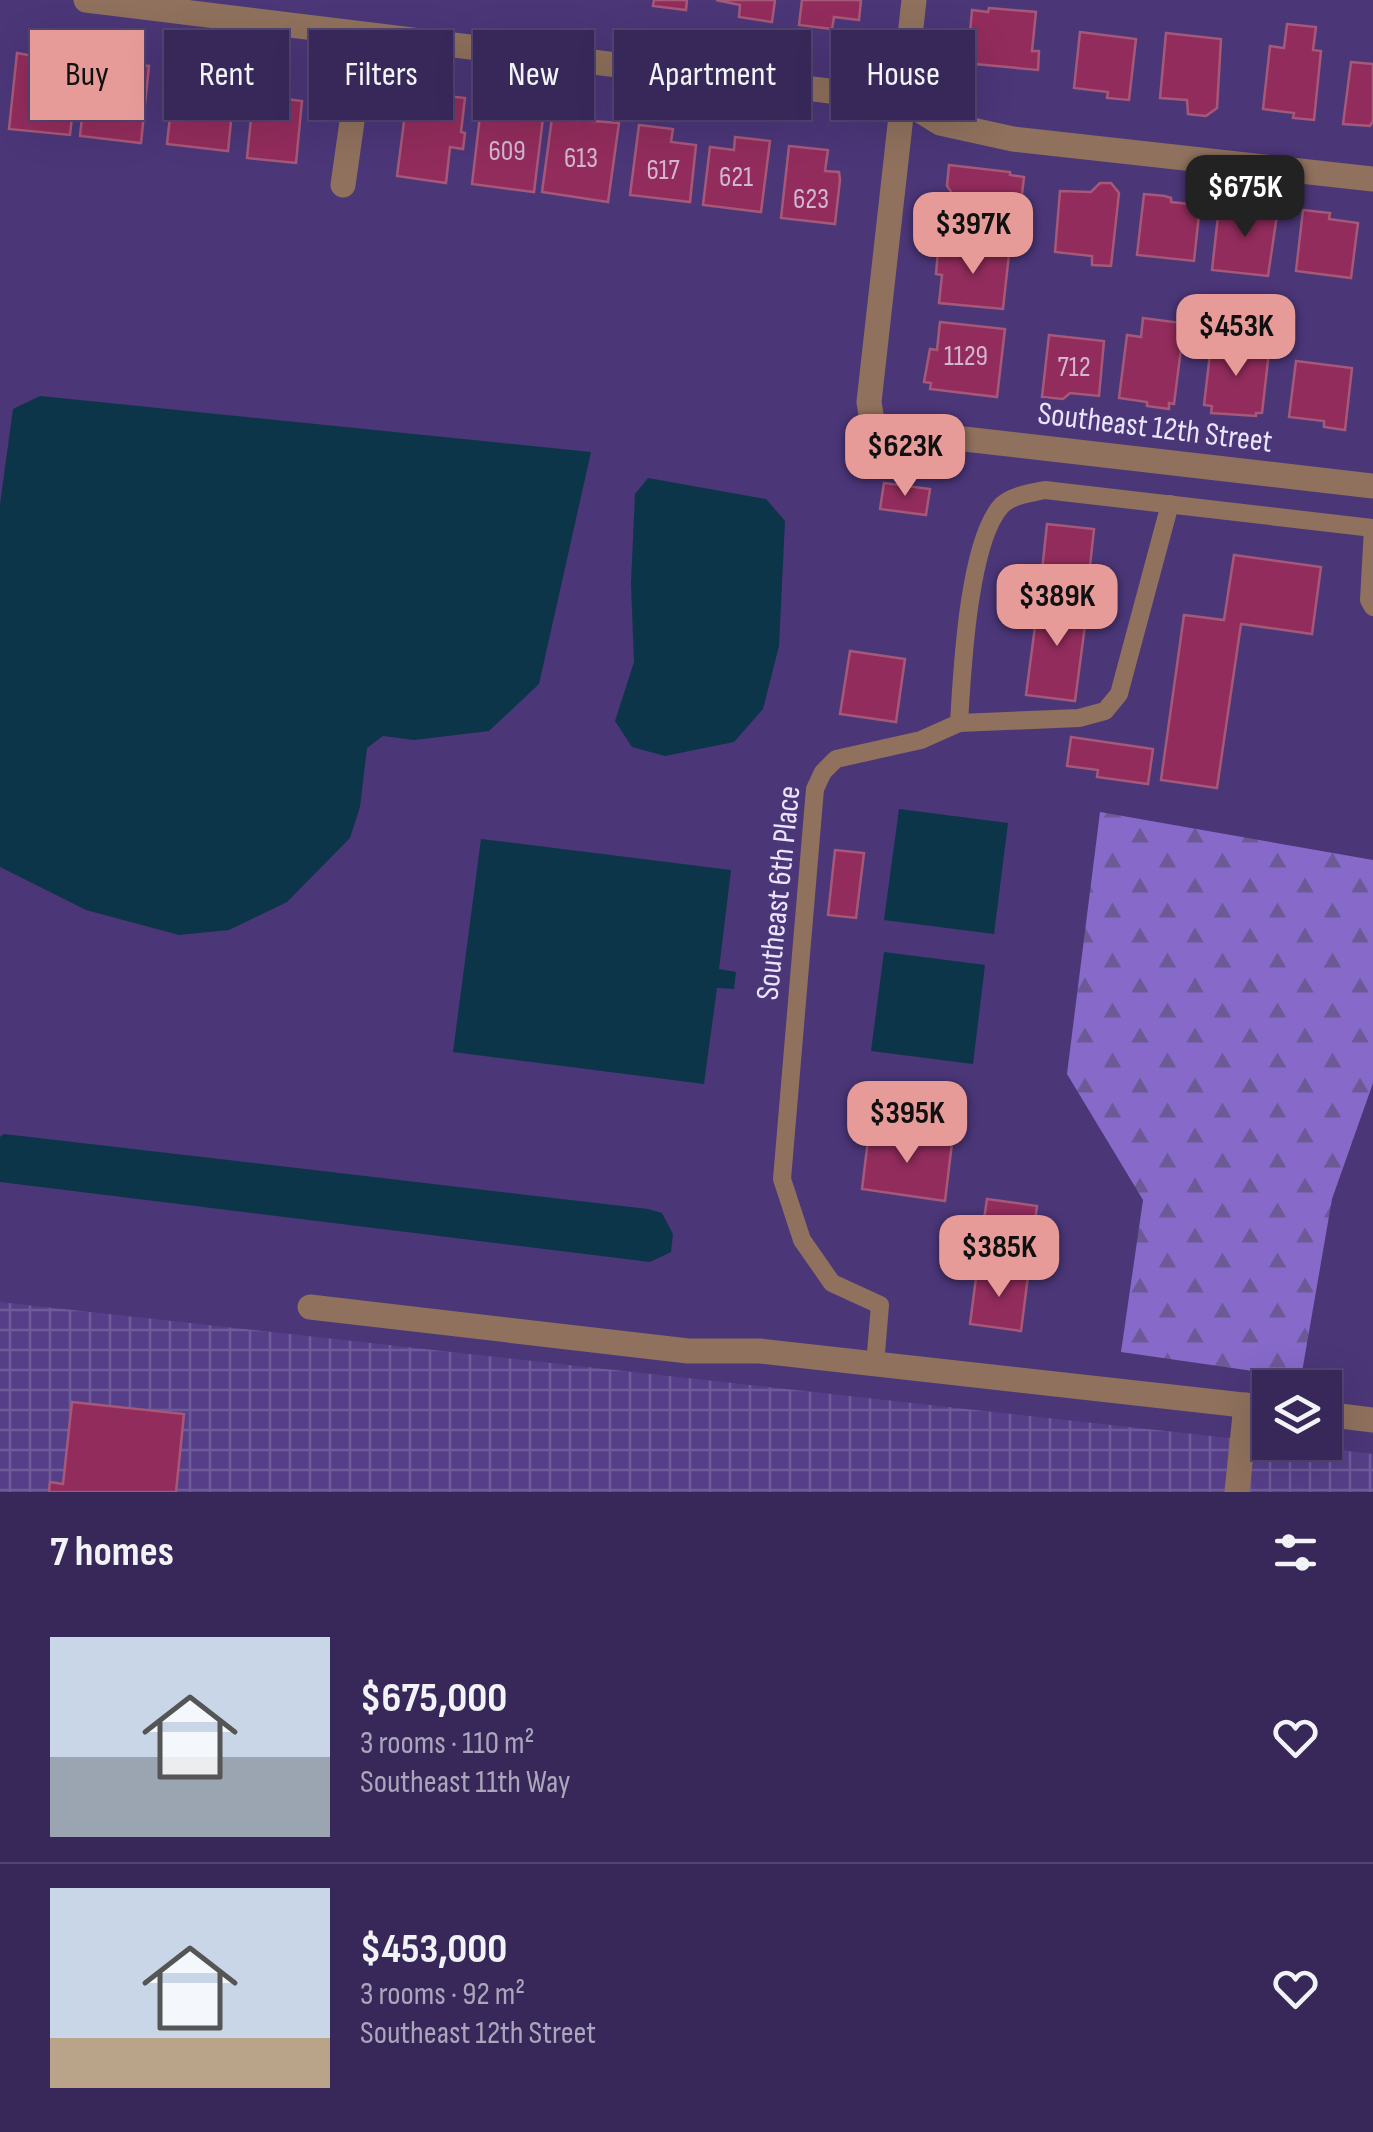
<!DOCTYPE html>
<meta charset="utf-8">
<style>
:root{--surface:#38285a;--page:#3f3060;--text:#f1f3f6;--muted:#aba6bb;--line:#524470;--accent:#e69b98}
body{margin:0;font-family:"Sofia Sans Condensed",sans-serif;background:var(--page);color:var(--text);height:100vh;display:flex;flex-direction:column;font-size:38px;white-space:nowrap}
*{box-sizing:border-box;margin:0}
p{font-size:32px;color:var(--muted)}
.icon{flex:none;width:55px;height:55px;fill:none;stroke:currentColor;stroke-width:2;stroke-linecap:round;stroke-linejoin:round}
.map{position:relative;height:1492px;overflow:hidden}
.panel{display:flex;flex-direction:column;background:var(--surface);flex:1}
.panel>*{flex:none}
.hud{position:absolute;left:30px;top:30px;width:1315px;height:90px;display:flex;gap:20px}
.fabs{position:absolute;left:1252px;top:1370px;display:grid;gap:20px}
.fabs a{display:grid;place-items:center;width:90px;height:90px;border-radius:0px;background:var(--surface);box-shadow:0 10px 40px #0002,0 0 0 2px var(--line);font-size:50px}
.price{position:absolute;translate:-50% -85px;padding:0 22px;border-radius:20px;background:var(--accent);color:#111;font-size:32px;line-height:65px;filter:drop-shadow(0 2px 5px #0008)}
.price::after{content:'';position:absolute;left:50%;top:60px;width:30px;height:22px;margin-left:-15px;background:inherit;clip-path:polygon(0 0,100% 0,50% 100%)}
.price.current{background:#222;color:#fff}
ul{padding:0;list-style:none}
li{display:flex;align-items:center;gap:30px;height:250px;padding:0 50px}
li+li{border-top:2px solid var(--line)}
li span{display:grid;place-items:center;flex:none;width:280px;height:200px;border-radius:0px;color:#555}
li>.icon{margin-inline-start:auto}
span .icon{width:120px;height:120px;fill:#fffc;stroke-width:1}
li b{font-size:42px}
h2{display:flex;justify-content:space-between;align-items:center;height:120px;padding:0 50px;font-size:42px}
.tag{padding:0 35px;border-radius:0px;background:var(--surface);box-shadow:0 10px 40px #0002,0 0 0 2px var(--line);font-size:35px;line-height:90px}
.tag.current{background:var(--accent);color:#111}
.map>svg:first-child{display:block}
</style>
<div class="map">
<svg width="1373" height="1492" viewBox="0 0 1373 1492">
<defs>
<pattern id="industrial-grid" width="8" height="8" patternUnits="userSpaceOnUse" patternTransform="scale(2.5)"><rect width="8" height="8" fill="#563f88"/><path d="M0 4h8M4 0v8" fill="none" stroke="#6e5b9a"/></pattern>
<pattern id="forest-firs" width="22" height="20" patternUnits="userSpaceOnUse" patternTransform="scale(2.5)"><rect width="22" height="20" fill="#8669c9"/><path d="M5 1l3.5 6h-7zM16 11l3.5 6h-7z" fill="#6c5a97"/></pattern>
</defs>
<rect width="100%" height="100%" fill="#4b3678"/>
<polygon fill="url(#industrial-grid)" points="0,1302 1373,1454 1373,1492 0,1492"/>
<polygon fill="url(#forest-firs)" points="1100,812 1373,860 1373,1083 1332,1199 1301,1378 1121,1352 1143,1200 1067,1074"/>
<g fill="#0c354a">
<polygon points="40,396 591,452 539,684 489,731 414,740 383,736 367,748 360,807 350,838 287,902 229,930 179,935 86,910 0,867 0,504 13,409"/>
<polygon points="648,478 766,499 785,521 779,646 763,709 734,742 665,756 632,747 615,721 634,662 631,583 635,494"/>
<polygon points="899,809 1008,823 994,934 884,920"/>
<polygon points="481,839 731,870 719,969 736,972 734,989 717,988 704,1084 453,1052"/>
<polygon points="884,952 985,965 973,1064 871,1051"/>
<polygon points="4,1134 648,1209 662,1213 673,1234 671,1252 650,1262 0,1182 0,1137"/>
</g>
<g fill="#922c5c" stroke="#a65878" stroke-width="2.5">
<polygon points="654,0 687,0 686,10 653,6"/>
<polygon points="716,0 775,0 772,22 739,17 740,5"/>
<polygon points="802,0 861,0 859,20 834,17 832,29 799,25"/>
<polygon points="989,8 1036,12 1032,51 1039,51 1038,70 964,63 957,54 959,35 970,33 972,10 988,12"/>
<polygon points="1287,24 1316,27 1313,50 1321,51 1314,120 1293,118 1294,113 1263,109 1270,46 1284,48"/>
<polygon points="1080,32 1136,39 1129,100 1107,98 1108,92 1074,88"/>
<polygon points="1166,33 1221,39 1217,108 1206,116 1188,114 1187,100 1160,98"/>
<polygon points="17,53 78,64 70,135 9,129"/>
<polygon points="88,62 149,66 141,143 80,136"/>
<polygon points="1351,62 1373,64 1373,121 1370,126 1343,124"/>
<polygon points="175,70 210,74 209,78 235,81 228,151 167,144"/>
<polygon points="247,72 281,75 279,98 302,101 296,163 247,158 252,109 243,108"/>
<polygon points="431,94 465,98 461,132 465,133 463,149 450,147 446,183 397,176 405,114 429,116"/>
<polygon points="481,107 543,118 534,192 472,184"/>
<polygon points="552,118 619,123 608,202 542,192"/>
<polygon points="639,125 673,129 671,142 696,145 690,202 630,195"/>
<polygon points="735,137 770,141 761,212 703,205 710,147 734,150"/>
<polygon points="789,146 828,150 825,171 839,172 840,180 835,224 781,218"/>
<polygon points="949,165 1010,172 1010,175 1024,177 1021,203 1007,203 1004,227 949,221 952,193 947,186"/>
<polygon points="1100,183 1111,183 1119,193 1111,266 1092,265 1092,256 1055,252 1060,191 1091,192"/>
<polygon points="1144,194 1165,196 1171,198 1171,202 1200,205 1194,261 1137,255"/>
<polygon points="1247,204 1271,207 1270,214 1277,215 1268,276 1212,270 1219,207 1247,211"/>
<polygon points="1303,210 1330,213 1329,219 1358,223 1351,278 1296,271"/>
<polygon points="947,245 1009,254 1003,309 939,303 942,275 936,274 938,251 947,252"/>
<polygon points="1143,318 1181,323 1179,341 1182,341 1174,404 1169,403 1169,409 1147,406 1147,402 1119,398 1127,335 1141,337"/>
<polygon points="940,322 1005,329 997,397 930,389 931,383 924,382 930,349 937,350"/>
<polygon points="1049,335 1104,341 1099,396 1070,393 1063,399 1042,397"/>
<polygon points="1212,337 1232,340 1231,347 1269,352 1262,413 1256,413 1256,416 1211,413 1212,406 1204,405"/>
<polygon points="1296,361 1352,368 1345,430 1324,427 1324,421 1289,417"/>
<polygon points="884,483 930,489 926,515 880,509"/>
<polygon points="1047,524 1094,529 1088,585 1041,580"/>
<polygon points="1234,555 1321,567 1312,634 1241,624 1217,788 1161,780 1184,615 1224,620"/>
<polygon points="1039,596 1088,603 1075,701 1026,695"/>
<polygon points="850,651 905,659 896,722 840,714"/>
<polygon points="1071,737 1153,749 1148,784 1097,777 1098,770 1067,766"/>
<polygon points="835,850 864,853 856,918 828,915"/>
<polygon points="869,1132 952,1143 945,1201 862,1189"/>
<polygon points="987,1199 1037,1206 1030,1260 979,1254"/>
<polygon points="977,1270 1028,1276 1021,1331 970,1324"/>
<polygon points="72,1402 184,1414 176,1492 49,1492 50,1482 63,1484"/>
</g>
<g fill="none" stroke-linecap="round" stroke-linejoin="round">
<g stroke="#8f715d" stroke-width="18">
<polyline points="1373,528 1369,600 1373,607"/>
<polyline points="959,723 1079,718 1105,711 1119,694 1170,504"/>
<path d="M875 1365 880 1305 832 1283 802 1240 782 1179 815 789 823 772 836 759 921 740 959 723C962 673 968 541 1002 505 1013 495 1031 493 1045 490L1373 528"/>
</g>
<g stroke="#8f715d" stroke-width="25">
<polyline points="86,0 903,100 940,123 1013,139 1373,179"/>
<polyline points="914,0 869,402 872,421 886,430 1373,486"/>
<polyline points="343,185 364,37"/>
<polyline points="310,1307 688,1351 760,1351 1270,1408"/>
<polyline points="1325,1414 1373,1420"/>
<polyline points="1237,1492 1246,1405"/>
</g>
</g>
<g text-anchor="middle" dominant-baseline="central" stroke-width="9" stroke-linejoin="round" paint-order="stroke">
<g font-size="28" fill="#d3b6d4">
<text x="507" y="151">609</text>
<text x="581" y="158">613</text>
<text x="663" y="170">617</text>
<text x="736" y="177">621</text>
<text x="811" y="199">623</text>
<text x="966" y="356">1129</text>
<text x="1074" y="367">712</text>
</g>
<g font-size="32" fill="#e9e4fc" stroke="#4b3678">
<text transform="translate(1155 428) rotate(7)">Southeast 12th Street</text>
<text transform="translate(779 893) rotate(-84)">Southeast 6th Place</text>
</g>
</g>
</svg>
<div class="fabs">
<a><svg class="icon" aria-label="layers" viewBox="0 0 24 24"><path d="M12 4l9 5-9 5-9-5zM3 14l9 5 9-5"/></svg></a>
</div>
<b class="price current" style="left:1245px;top:240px">$675K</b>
<b class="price" style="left:973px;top:277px">$397K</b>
<b class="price" style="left:1236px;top:379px">$453K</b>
<b class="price" style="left:905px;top:499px">$623K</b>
<b class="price" style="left:1057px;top:649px">$389K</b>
<b class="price" style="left:907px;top:1166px">$395K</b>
<b class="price" style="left:999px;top:1300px">$385K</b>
<div class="hud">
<a class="tag current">Buy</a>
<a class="tag">Rent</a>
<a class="tag">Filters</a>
<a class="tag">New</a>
<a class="tag">Apartment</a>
<a class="tag">House</a>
</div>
</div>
<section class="panel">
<h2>7 homes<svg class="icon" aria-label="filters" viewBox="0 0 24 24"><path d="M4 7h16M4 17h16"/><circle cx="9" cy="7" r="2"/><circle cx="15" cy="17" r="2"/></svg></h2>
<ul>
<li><span style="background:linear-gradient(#c9d6e8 60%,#9aa5b1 0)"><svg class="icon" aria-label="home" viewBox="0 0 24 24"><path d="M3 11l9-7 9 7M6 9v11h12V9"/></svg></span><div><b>$675,000</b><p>3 rooms · 110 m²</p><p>Southeast 11th Way</p></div><svg class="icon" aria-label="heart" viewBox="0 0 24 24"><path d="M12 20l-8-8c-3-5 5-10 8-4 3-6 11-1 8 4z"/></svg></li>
<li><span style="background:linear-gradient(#c9d6e8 75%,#b9a48a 0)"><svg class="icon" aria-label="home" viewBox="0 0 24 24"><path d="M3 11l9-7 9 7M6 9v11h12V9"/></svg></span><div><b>$453,000</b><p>3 rooms · 92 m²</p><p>Southeast 12th Street</p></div><svg class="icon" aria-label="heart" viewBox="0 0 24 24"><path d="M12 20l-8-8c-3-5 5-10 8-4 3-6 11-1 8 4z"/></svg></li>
</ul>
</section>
